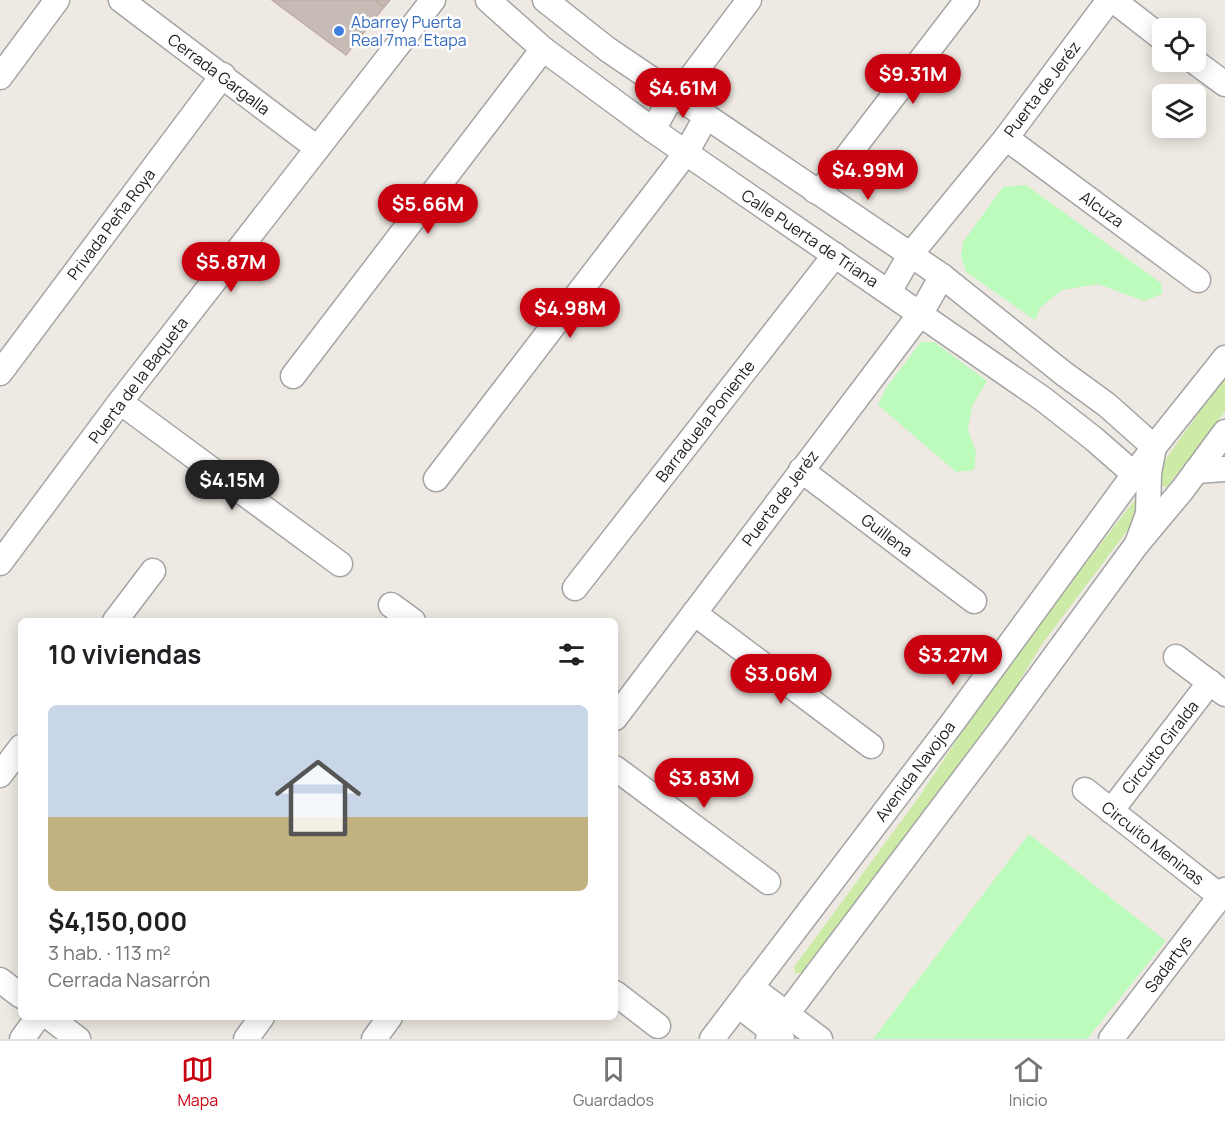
<!DOCTYPE html>
<html lang="es">
<meta charset="utf-8">
<style>
:root{--surface:#fff;--page:#f2f2f2;--text:#202124;--muted:#757577;--line:#e0e0e0;--accent:#c90010}
body{margin:0;font-family:Manrope,sans-serif;background:var(--page);color:var(--text);height:100vh;display:flex;flex-direction:column;font-size:22px;white-space:nowrap}
*{box-sizing:border-box;margin:0}
p{font-size:20px;color:var(--muted)}
.icon{flex:none;width:33px;height:33px;fill:none;stroke:currentColor;stroke-width:2;stroke-linecap:round;stroke-linejoin:round}
.map{position:relative;flex:1;overflow:hidden}
.details{position:absolute;left:18px;top:618px;width:600px;height:402px;display:flex;flex-direction:column;background:var(--surface);border-radius:9px;box-shadow:0 3px 15px #0003}
.details>*{flex:none}
.buttons{position:absolute;left:1152px;top:18px;display:grid;gap:12px}
.buttons a{display:grid;place-items:center;width:54px;height:54px;border-radius:9px;background:var(--surface);box-shadow:0 3px 15px #0003;font-size:30px}
.price{position:absolute;translate:-50% -51px;padding:0 14px;border-radius:21px;background:var(--accent);color:#fff;font-size:20px;line-height:39px;filter:drop-shadow(0 2px 3px #0008)}
.price::after{content:'';position:absolute;left:50%;top:36px;width:18px;height:14px;margin-left:-9px;background:inherit;clip-path:polygon(0 0,100% 0,50% 100%)}
.price.selected{background:#222;color:#fff}
ul{padding:0;list-style:none}
li{display:grid;align-content:center;gap:12px;height:318px;padding:0 30px}
li+li{border-top:2px solid var(--line)}
li span{display:grid;place-items:center;height:186px;border-radius:9px;color:#555}
li>.icon{margin-inline-start:auto}
span .icon{width:108px;height:108px;fill:#fffc;stroke-width:1}
li b{font-size:26px}
h2{display:flex;justify-content:space-between;align-items:center;height:72px;padding:0 30px;font-size:26px}
.tab-bar{display:flex;justify-content:space-around;align-items:center;height:84px;border-top:2px solid var(--line);background:var(--surface);font-size:16px;color:var(--muted)}
.tab-bar a{display:grid;justify-items:center;gap:3px}
.tab-bar .selected{color:var(--accent)}
.map>svg:first-child{display:block}
</style>
<div class="map">
<svg width="1225" height="1039" viewBox="0 0 1225 1039">
<rect width="100%" height="100%" fill="#eee9e2"/>
<g fill="#cdeba6">
<polygon points="1225,376 1225,412 1167,487 1159,486 1158,470"/>
<polygon points="1141,492 1148,503 1042,644 999,715 803,972 795,974 794,967 919,797 966,726 1022,645"/>
</g>
<g fill="#bdfbbd">
<polygon points="1026,185 1161,283 1162,294 1144,301 1098,284 1062,290 1040,308 1035,320 966,272 961,256 963,242 1003,187"/>
<polygon points="921,342 934,342 987,381 972,406 968,430 976,452 974,470 956,472 878,405 886,388"/>
<polygon points="1029,834 1166,941 1087,1039 873,1039"/>
</g>
<g fill="#c6bbb5" stroke="#c0aea4" stroke-width="1.5">
<polygon points="272,0 375,0 384,7 346,55"/>
<polygon points="375,0 390,0 384,7"/>
</g>
<g fill="none" stroke-linecap="round" stroke-linejoin="round">
<defs>
<g id="minor">
<polyline points="121,0 317,148"/>
<polyline points="488,0 543,49 653,130 1043,399 1094,439 1134,474"/>
<polyline points="545,0 607,49 942,276 1063,373 1107,405 1154,447 1149,473 1148,514 1137,544"/>
<polyline points="1113,0 1162,38"/>
<polyline points="1195,62 1225,84"/>
<polyline points="0,77 57,0"/>
<polyline points="653,130 673,94 686,84 749,0"/>
<polyline points="1006,138 1198,280"/>
<polyline points="815,191 826,184 967,0"/>
<polyline points="889,292 910,255 1006,138 1109,0"/>
<polyline points="0,373 223,75"/>
<polyline points="293,376 543,49"/>
<polyline points="120,402 340,564"/>
<polyline points="801,470 974,601"/>
<polyline points="1196,471 1225,469"/>
<polyline points="436,479 686,153 706,117"/>
<polyline points="0,563 120,402 433,0"/>
<polyline points="575,588 835,255"/>
<polyline points="391,605 413,621"/>
<polyline points="694,613 871,746"/>
<polyline points="115,621 153,571"/>
<polyline points="1176,657 1225,694"/>
<polyline points="615,718 921,313 942,276"/>
<polyline points="615,768 768,882"/>
<polyline points="0,775 21,747"/>
<polyline points="1085,790 1220,896"/>
<polyline points="1111,811 1210,682"/>
<polyline points="0,980 21,996"/>
<polyline points="751,987 820,1039"/>
<polyline points="615,993 658,1026"/>
<polyline points="738,1005 782,1039"/>
<polyline points="49,1017 78,1039"/>
<polyline points="22,1039 38,1017"/>
<polyline points="246,1039 262,1017"/>
<polyline points="374,1039 390,1017"/>
<polyline points="712,1039 953,722 1154,447 1225,358"/>
<polyline points="768,1039 1000,731 1137,544 1183,489 1225,432"/>
<polyline points="1111,1039 1225,890"/>
</g>
</defs>
<use href="#minor" stroke="#a4a4a4" stroke-width="27"/>
<use href="#minor" stroke="#fff" stroke-width="24"/>
</g>
<circle fill="#3f7fe0" stroke="#fff" stroke-width="2" cx="339" cy="31" r="6"/>
<g text-anchor="middle" dominant-baseline="central" stroke-width="5" stroke-linejoin="round" paint-order="stroke">
<g font-size="16" fill="#366cbe" stroke="#fff" text-anchor="start">
<text x="351" y="22">Abarrey Puerta<tspan x="351" dy="18">Real 7ma. Etapa</tspan></text>
</g>
<g font-size="16" fill="#1d1d1d" stroke="#fff">
<text transform="translate(219 74) rotate(37)">Cerrada Gargalla</text>
<text transform="translate(1042 89) rotate(-53)">Puerta de Jeréz</text>
<text transform="translate(1102 209) rotate(36)">Alcuza</text>
<text transform="translate(111 224) rotate(-53)">Privada Peña Roya</text>
<text transform="translate(810 238) rotate(34)">Calle Puerta de Triana</text>
<text transform="translate(138 380) rotate(-53)">Puerta de la Baqueta</text>
<text transform="translate(705 421) rotate(-52)">Barraduela Poniente</text>
<text transform="translate(780 498) rotate(-53)">Puerta de Jeréz</text>
<text transform="translate(887 535) rotate(37)">Guillena</text>
<text transform="translate(1160 747) rotate(-52)">Circuito Giralda</text>
<text transform="translate(915 771) rotate(-53)">Avenida Navojoa</text>
<text transform="translate(1153 843) rotate(38)">Circuito Meninas</text>
<text transform="translate(1168 964) rotate(-53)">Sadartys</text>
</g>
</g>
</svg>
<div class="buttons">
<a><svg class="icon" aria-label="locate" viewBox="0 0 24 24"><circle cx="12" cy="12" r="6"/><path d="M12 2v4M12 18v4M2 12h4M18 12h4"/></svg></a>
<a><svg class="icon" aria-label="layers" viewBox="0 0 24 24"><path d="M12 4l9 5-9 5-9-5zM3 14l9 5 9-5"/></svg></a>
</div>
<b class="price" style="left:913px;top:105px">$9.31M</b>
<b class="price" style="left:683px;top:119px">$4.61M</b>
<b class="price" style="left:868px;top:201px">$4.99M</b>
<b class="price" style="left:428px;top:235px">$5.66M</b>
<b class="price" style="left:231px;top:293px">$5.87M</b>
<b class="price" style="left:570px;top:339px">$4.98M</b>
<b class="price selected" style="left:232px;top:511px">$4.15M</b>
<b class="price" style="left:953px;top:686px">$3.27M</b>
<b class="price" style="left:781px;top:705px">$3.06M</b>
<b class="price" style="left:704px;top:809px">$3.83M</b>
<section class="details">
<h2>10 viviendas<svg class="icon" aria-label="filters" viewBox="0 0 24 24"><path d="M4 7h16M4 17h16"/><circle cx="9" cy="7" r="2"/><circle cx="15" cy="17" r="2"/></svg></h2>
<ul>
<li><span style="background:linear-gradient(#c9d6e8 60%,#c2b280 0)"><svg class="icon" aria-label="home" viewBox="0 0 24 24"><path d="M3 11l9-7 9 7M6 9v11h12V9"/></svg></span><div><b>$4,150,000</b><p>3 hab. · 113 m²</p><p>Cerrada Nasarrón</p></div></li>
</ul>
</section>
</div>
<nav class="tab-bar">
<a class="selected"><svg class="icon" aria-label="map" viewBox="0 0 24 24"><path d="M3 6l6-2 6 2 6-2v14l-6 2-6-2-6 2zM9 4v14M15 6v14"/></svg>Mapa</a>
<a><svg class="icon" aria-label="saved" viewBox="0 0 24 24"><path d="M7 4h10v16l-5-4-5 4z"/></svg>Guardados</a>
<a><svg class="icon" aria-label="home" viewBox="0 0 24 24"><path d="M3 11l9-7 9 7M6 9v11h12V9"/></svg>Inicio</a>
</nav>
